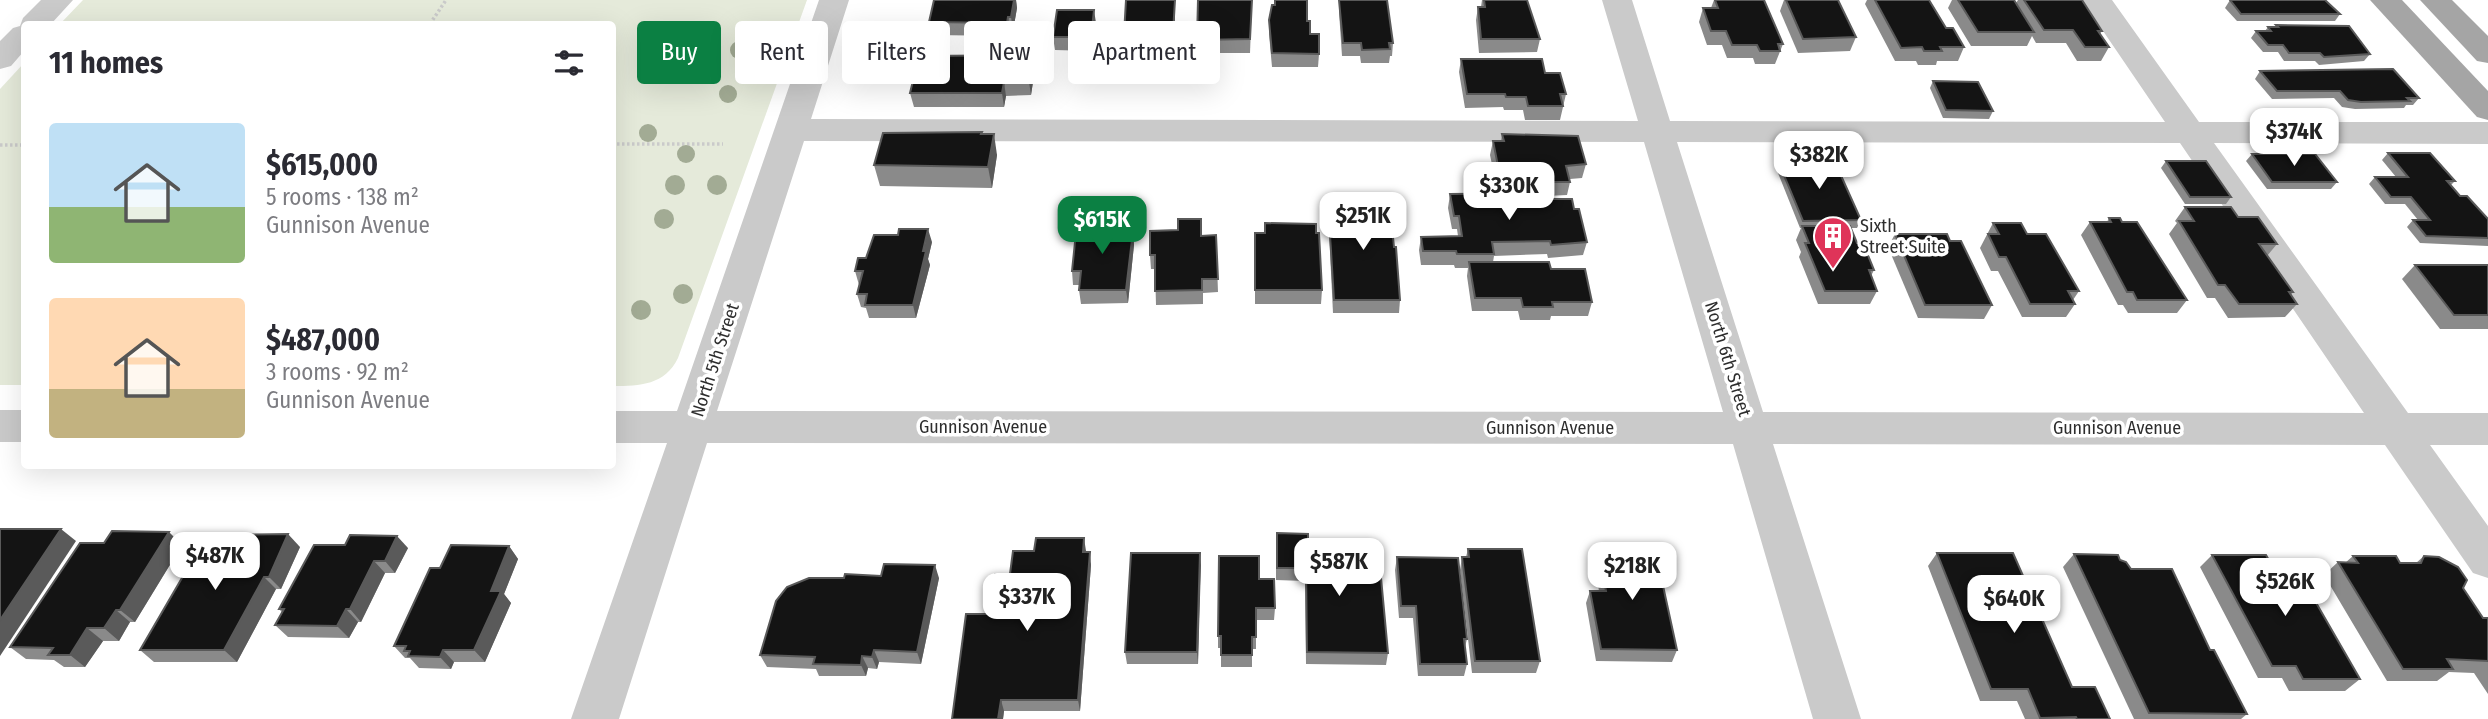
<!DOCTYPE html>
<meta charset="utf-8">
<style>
:root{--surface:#fff;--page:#f7f7f7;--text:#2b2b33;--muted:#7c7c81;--accent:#0b8043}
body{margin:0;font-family:"Fira Sans Condensed",sans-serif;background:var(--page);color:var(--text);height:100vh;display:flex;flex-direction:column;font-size:26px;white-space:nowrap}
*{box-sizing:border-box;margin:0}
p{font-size:23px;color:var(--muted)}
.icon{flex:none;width:38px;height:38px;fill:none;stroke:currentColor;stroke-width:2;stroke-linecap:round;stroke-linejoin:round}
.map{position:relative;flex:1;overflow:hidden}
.sheet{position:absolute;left:21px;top:21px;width:595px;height:448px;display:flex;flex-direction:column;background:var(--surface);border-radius:7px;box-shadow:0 7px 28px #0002}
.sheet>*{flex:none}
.banner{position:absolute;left:637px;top:21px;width:665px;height:63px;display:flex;gap:14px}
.price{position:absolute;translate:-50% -60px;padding:0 16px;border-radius:14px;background:#fff;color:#222;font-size:23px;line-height:46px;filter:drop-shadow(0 2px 4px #0008)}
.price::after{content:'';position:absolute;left:50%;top:42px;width:21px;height:16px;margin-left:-10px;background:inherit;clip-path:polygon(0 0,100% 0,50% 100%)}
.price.selected{background:var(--accent);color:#fff}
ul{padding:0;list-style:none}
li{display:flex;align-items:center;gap:21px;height:175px;padding:0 28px}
li span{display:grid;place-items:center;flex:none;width:196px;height:140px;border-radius:7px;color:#555}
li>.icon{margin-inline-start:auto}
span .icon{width:84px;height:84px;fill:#fffc;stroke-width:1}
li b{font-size:30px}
h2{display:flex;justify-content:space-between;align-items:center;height:84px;padding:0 28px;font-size:30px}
.tag{padding:0 24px;border-radius:7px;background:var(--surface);box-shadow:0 7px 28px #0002;font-size:24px;line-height:63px}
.tag.selected{background:var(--accent);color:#fff}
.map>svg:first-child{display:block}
</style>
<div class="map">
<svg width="2488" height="719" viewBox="0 0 2488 719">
<rect width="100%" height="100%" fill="#fff"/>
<g fill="#e5eada">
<path d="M83 0H807L678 358C665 385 640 386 613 386L612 24H60Z"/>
<polygon points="24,63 24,385 0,385 0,89"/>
</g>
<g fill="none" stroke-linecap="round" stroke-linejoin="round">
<g stroke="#cacaca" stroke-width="3.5" stroke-dasharray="2.5 2.5" stroke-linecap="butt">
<polyline points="430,24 446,0"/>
<polyline points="612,144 723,144"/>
<polyline points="0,145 24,145"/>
</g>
<g fill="#cacaca" fill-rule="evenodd">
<polygon points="41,0 73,0 51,24 24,24 24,51 11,66 0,69 0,41 13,28 20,26 23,18"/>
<path d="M819 0H849L811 119 1638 121 1602 0H1632L1670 121 2165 122 2082 0H2112L2199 122H2488V144L2214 143 2408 413H2488V445H2430L2488 526V578L2473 573 2385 445 1773 444 1861 719H1813L1733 444 707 443 619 719H571L667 443H612V411H677ZM804 141 1644 142 1723 412 717 411ZM1677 142 2180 143 2364 413 1763 412Z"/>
<rect x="0" y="410" width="24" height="32"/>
</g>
<g fill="#a5a5a5" fill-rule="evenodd">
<polygon points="2370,0 2402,0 2488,91 2488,120 2477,117"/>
<polygon points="2420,0 2452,0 2488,36 2488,63 2477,61"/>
</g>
</g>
<g fill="#a2ab94">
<circle cx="739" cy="50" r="9"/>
<circle cx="728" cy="94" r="9"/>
<circle cx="648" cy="133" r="9"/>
<circle cx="686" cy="154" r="9"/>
<circle cx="675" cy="185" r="10"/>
<circle cx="717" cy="185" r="10"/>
<circle cx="664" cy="219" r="10"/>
<circle cx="683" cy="294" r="10"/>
<circle cx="641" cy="310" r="10"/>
</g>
<g fill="#8a8a8a">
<polygon points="934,0 1016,0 1017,8 1013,31 1010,31 1009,36 932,35 929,22"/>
<polygon points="1175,0 1175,14 1173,62 1126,62 1124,35"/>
<polygon points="1252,0 1250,53 1198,53 1197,40"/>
<polygon points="1339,0 1393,43 1392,56 1390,56 1389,63 1361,63 1360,56 1342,56 1339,12"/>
<polygon points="1482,0 1527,0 1540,39 1537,52 1479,53 1476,20 1478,7 1481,7"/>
<polygon points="1714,0 1764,0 1783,44 1775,64 1755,64 1753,58 1727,58 1722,45 1707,45 1699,22 1703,8 1711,8"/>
<polygon points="1784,0 1838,0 1856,37 1850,51 1798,53 1780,11"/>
<polygon points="1867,0 1929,0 1946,28 1964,47 1958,61 1937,61 1936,65 1918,65 1916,61 1895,61 1865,4"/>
<polygon points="1952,0 2014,0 2016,3 2018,0 2082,0 2102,31 2100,34 2109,47 2101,61 2077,61 2066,43 2036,43 2032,36 2027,46 1971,46 1948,8"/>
<polygon points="2230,0 2340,14 2335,21 2237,21 2225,8"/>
<polygon points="1269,20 1310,34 1319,54 1318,67 1272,67 1269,34"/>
<polygon points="1096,23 1092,51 1055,50 1053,37"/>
<polygon points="2276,25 2370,54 2364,61 2319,65 2315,61 2284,61 2278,52 2263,52 2251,38 2256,31 2265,31 2268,27 2275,27"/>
<polygon points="1461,59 1545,73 1566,94 1560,120 1525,120 1523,110 1504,110 1503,107 1465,108 1459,72"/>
<polygon points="1035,69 1031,95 1006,96 1004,107 914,107 910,93"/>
<polygon points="2260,71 2419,98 2413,105 2406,105 2404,108 2355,109 2342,107 2334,98 2272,99 2255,79"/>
<polygon points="1933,81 1993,111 1989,119 1943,118 1930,88"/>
<polygon points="982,132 982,134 997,155 992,188 880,186 874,165"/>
<polygon points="1502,134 1586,164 1582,178 1570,179 1570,182 1567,195 1546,196 1547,199 1574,209 1587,242 1583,255 1548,258 1547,254 1494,256 1493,262 1551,269 1592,302 1588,316 1551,316 1550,320 1520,320 1518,311 1472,311 1467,276 1468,268 1455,268 1454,265 1421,265 1419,250 1421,237 1458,236 1457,229 1452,229 1448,208 1450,194 1529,193 1526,179 1495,179 1490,155 1493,141 1501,141"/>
<polygon points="2388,153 2455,181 2451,185 2460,196 2488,219 2488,246 2420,243 2407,227 2413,220 2418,220 2405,204 2385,204 2369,184 2375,177 2396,177 2382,160"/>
<polygon points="2252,154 2337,182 2331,189 2267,189 2246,161"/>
<polygon points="1778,161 1861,220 1857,228 1851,228 1857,243 1874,270 1871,276 1877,291 1870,304 1818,304 1799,257 1801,252 1796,240 1801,228 1800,228 1776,168"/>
<polygon points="2166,161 2231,197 2226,204 2185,204 2161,168"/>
<polygon points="1331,202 1387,218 1400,300 1399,313 1333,313 1329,232"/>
<polygon points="2185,207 2238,217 2277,244 2267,256 2293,292 2291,295 2297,304 2285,317 2228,318 2215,298 2207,298 2169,234 2177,223 2175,221"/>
<polygon points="2109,218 2187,300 2177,313 2128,313 2123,305 2118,305 2081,235 2090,222 2107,222"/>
<polygon points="1993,223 2027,234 2079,291 2073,300 2075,304 2066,317 2022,317 1998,271 1991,271 1980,248"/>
<polygon points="1122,231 1133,231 1134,245 1128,303 1081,304 1079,290 1080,285 1073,285 1072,271"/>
<polygon points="1255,233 1316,233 1322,290 1321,304 1255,304"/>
<polygon points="1895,234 1950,241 1992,305 1984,319 1918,318 1888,247"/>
<polygon points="1216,235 1218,292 1203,293 1203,304 1156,305 1155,269 1151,269 1150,255 1201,236"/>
<polygon points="932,242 928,259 930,265 916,318 869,318 866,308 861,307 857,294 859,285 855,271"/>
<polygon points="2415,265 2488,265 2488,329 2440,329 2402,279"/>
<polygon points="182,545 135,622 130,622 119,641 103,641 85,667 64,667 54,660 26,659 10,647"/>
<polygon points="314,545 408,548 395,573 385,573 361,622 358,622 349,638 288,637 275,625 282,612 279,609"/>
<polygon points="509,546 518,559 504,594 511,603 485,662 454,662 451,669 419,668 410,658 405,658 394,646 440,568"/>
<polygon points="1276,546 1308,555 1388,653 1386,665 1306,664 1305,581 1276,580"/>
<polygon points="300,547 281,589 276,589 237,662 154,662 140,650"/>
<polygon points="1598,548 1677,650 1672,662 1596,661 1586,603 1590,591 1599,591 1594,561"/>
<polygon points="1468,549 1540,661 1536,673 1472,673 1460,570 1462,557 1466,557"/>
<polygon points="1034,551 1086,552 1091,565 1080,711 1004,711 1003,719 952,719 989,614 1010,574"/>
<polygon points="1200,553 1198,664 1127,664 1125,652"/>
<polygon points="1937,553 2072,687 2110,719 2025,719 2017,701 1980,701 1928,566"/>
<polygon points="2074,554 2120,560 2131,569 2247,714 2241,719 2134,719 2063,567"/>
<polygon points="2212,555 2275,571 2299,587 2360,679 2345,691 2289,691 2282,678 2258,678 2200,567"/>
<polygon points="2353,556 2400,563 2416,563 2424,556 2463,588 2483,618 2488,618 2488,694 2474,673 2449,672 2437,681 2387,681 2324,575 2338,562 2345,563"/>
<polygon points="1397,557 1467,639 1465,647 1467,664 1464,676 1418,676 1413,618 1399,618 1395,570"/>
<polygon points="844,578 939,578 921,664 879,662 877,669 868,668 866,676 819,676 816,669 767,667 760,655"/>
<polygon points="1259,579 1275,608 1274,620 1256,620 1256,649 1252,649 1252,667 1221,667 1221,648 1218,648 1218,636"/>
</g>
<g fill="#5a5a5a">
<polygon points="1014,0 1016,0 1017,8 1013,31 1011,17"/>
<polygon points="1175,0 1175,14 1173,62 1172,49"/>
<polygon points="1094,10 1096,23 1092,51 1091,37"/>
<polygon points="1008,17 1010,31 1009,36 1007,23"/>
<polygon points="1033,55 1035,69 1031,95 1029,82"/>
<polygon points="1004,82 1006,96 1004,107 1002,93"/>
<polygon points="994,134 997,155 992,188 988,167"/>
<polygon points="928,229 932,242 928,259 930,265 916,318 913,305"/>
<polygon points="1133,231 1134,245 1128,303 1126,290"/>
<polygon points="61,529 76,541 0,656 0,620"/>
<polygon points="169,532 182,545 135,622 120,610"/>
<polygon points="288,534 300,547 281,589 269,577"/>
<polygon points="397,536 408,548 395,573 385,561"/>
<polygon points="1084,538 1086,551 1085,565 1083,552"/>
<polygon points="509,546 518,559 504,594 511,603 485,662 474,650 491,591"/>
<polygon points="1090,552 1091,565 1080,711 1078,700"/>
<polygon points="1200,553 1201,565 1198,664 1197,652"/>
<polygon points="374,561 385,573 361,622 350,609"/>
<polygon points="935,565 939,578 921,664 917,652"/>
<polygon points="264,577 276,589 237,662 224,650"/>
<polygon points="346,609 358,622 349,638 337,626"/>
<polygon points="116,610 130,622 119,641 104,628"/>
<polygon points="87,628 103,641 85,667 70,655"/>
<polygon points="443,650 454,662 451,669 440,657"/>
<polygon points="874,650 879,662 877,669 872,657"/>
<polygon points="862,656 868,668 866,676 861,665"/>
<polygon points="1001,700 1004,711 1003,719 998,719"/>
</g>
<g fill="#141414" stroke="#5a5a5a" stroke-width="2">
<polygon points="934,0 1014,0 1011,17 1008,17 1007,23 929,22"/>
<polygon points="1126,0 1175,0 1172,49 1125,49 1126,35 1124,35"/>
<polygon points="1198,0 1252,0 1250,39 1197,40"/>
<polygon points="1275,0 1307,0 1307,21 1310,21 1310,34 1319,34 1319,54 1272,53 1269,20 1272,5 1275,5"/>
<polygon points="1339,0 1387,0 1393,43 1389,43 1390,49 1362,50 1361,43 1343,43"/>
<polygon points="1484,0 1527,0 1540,39 1481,39 1478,7 1485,7"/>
<polygon points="1715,0 1764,0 1783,44 1778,44 1780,51 1760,51 1757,45 1732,45 1726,31 1711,31 1703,8 1718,8"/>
<polygon points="1786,0 1838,0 1856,37 1803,39"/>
<polygon points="1875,0 1929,0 1946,28 1953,28 1964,47 1940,47 1942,51 1924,51 1922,47 1901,48"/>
<polygon points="1958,0 2014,0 2034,32 1978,32"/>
<polygon points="2024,0 2082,0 2102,31 2098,31 2109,47 2085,47 2073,30 2044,30"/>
<polygon points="2230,0 2325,0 2340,14 2241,14"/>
<polygon points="1057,10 1094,10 1091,37 1053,37"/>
<polygon points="2276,25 2349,26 2370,54 2324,57 2320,53 2289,53 2283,45 2268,45 2256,31 2271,31 2268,27 2278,27"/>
<polygon points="1033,55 1029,82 1004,82 1002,93 910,93 919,56"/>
<polygon points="1461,59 1542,59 1545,73 1560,73 1566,94 1560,94 1563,106 1528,106 1526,97 1506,97 1505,94 1467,94"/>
<polygon points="2393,69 2419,98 2407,98 2410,101 2361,102 2348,100 2340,91 2277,91 2260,71"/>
<polygon points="1933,81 1978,82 1993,111 1946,110"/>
<polygon points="982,132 981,134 994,134 988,167 874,165 883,133"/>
<polygon points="1502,134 1578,136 1586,164 1566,166 1570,182 1533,182 1529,165 1498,166 1493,141 1504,141"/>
<polygon points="2388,153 2430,153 2455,181 2447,181 2460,196 2467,196 2488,219 2488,238 2426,236 2413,220 2430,220 2411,197 2391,197 2375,177 2408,177"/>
<polygon points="2252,154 2315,154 2337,182 2272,182"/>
<polygon points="1834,160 1861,220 1803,221 1778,161"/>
<polygon points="2166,161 2206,161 2231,197 2190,197"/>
<polygon points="1545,193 1547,199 1572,199 1574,209 1579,209 1587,242 1551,245 1550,241 1492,242 1494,254 1457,254 1456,251 1423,251 1421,237 1462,236 1459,216 1454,216 1450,194"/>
<polygon points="1331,202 1385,202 1387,218 1391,218 1394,247 1396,247 1400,300 1334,300 1329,218 1332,218"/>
<polygon points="2185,207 2231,207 2238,217 2258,217 2277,244 2259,244 2293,292 2289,292 2297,304 2239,304 2225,285 2218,285 2179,221 2194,221"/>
<polygon points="2109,218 2120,218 2122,222 2137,222 2187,300 2137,300 2133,292 2127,292 2090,222 2111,222"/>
<polygon points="1178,219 1201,219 1201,236 1216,235 1218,279 1202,279 1202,290 1155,291 1155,255 1150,255 1150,231 1178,230"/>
<polygon points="1077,223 1122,223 1121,231 1133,231 1126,290 1079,290 1081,271 1072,271"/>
<polygon points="1265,223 1316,224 1316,233 1319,233 1322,290 1255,290 1255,233 1265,233"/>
<polygon points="1993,223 2021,223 2027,234 2046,234 2079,291 2068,291 2075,304 2030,304 2006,257 1999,257 1988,234 1999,234"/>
<polygon points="1802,226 1850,226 1857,243 1863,243 1874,270 1869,270 1877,291 1825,291 1805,243 1809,243"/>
<polygon points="899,229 928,229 923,251 926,251 913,305 865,305 867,294 857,294 863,271 855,271 858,258 866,258 874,235 898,235"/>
<polygon points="1895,234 1947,234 1950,241 1961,241 1992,305 1925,305"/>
<polygon points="1469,262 1549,262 1551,269 1585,269 1592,302 1552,302 1553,307 1523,307 1521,298 1475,298"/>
<polygon points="2415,265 2488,265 2488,315 2454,315"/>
<polygon points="0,529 61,529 0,620"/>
<polygon points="112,531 169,532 120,610 116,610 104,628 87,628 70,655 48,655 53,648 10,647 80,543 104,543"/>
<polygon points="1277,533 1308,534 1308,555 1379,556 1388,653 1307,652 1306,568 1277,568"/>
<polygon points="288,534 269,577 264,577 224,650 140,650 207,535"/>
<polygon points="350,535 397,536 385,561 374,561 350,609 346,609 337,626 275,625 284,609 279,609 314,545 345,545"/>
<polygon points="1036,538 1084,538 1083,552 1090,552 1078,700 1001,700 998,719 952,719 966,614 989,614 995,574 1010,574 1013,551 1034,551"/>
<polygon points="451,545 509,546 491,591 501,591 474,650 443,650 440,657 408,656 410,651 404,651 406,646 394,646 430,568 440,568"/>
<polygon points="1598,548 1655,549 1677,650 1601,649 1590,591 1606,591"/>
<polygon points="1468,549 1522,549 1540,661 1475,661 1462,557 1469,557"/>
<polygon points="1131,553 1200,553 1197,652 1125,652"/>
<polygon points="1937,553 2013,553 2072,687 2095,687 2110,719 2077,719 2076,717 2040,718 2028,689 1991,689"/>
<polygon points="2074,554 2118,555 2120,560 2126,562 2131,569 2172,569 2210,650 2214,650 2247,714 2149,713"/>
<polygon points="2212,555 2266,555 2275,571 2291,571 2299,587 2307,587 2360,679 2303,679 2296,666 2272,666"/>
<polygon points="1219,556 1259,556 1259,579 1274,579 1275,608 1256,608 1256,637 1252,637 1252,655 1221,655 1221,636 1218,636"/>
<polygon points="2353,556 2396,556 2400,563 2421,563 2424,556 2439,557 2458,567 2467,580 2463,588 2483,618 2488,618 2488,661 2447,659 2453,669 2403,669 2338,562 2358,563"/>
<polygon points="1397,557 1458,558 1467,639 1464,639 1467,664 1420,664 1416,606 1401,606"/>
<polygon points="884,564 935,565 917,652 874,650 872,657 862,656 861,665 813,664 815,657 760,655 776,601 787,587 809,578 844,578 845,574 881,576"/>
</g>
<defs>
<symbol id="building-pin" viewBox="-11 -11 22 30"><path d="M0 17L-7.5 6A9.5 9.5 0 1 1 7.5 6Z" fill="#df3459" stroke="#fff"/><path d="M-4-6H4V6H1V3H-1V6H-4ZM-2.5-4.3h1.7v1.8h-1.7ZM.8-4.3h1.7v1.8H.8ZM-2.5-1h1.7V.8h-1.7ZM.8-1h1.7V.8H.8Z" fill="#fff"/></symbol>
</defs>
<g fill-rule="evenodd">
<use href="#building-pin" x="1811" y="214" width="44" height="60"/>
</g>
<g text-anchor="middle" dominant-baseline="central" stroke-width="7" stroke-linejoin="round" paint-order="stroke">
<g font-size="18" fill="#2d2d2d" stroke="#fff" text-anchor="start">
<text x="1860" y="226">Sixth<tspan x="1860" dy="21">Street Suite</tspan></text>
</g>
<g font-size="18" fill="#2d2d2d" stroke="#fff">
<text transform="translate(1728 359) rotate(73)">North 6th Street</text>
<text transform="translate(715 360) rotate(-72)">North 5th Street</text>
<text x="983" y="427">Gunnison Avenue</text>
<text x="1550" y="428">Gunnison Avenue</text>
<text x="2117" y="428">Gunnison Avenue</text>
</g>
</g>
</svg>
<b class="price" style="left:2294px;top:168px">$374K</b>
<b class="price" style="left:1819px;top:191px">$382K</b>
<b class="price" style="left:1509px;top:222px">$330K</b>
<b class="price" style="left:1363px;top:252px">$251K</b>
<b class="price selected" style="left:1102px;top:256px">$615K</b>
<b class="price" style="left:215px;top:592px">$487K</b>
<b class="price" style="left:1339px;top:598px">$587K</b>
<b class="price" style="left:1632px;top:602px">$218K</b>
<b class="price" style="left:2285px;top:618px">$526K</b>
<b class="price" style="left:1027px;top:633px">$337K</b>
<b class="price" style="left:2014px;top:635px">$640K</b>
<div class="banner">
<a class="tag selected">Buy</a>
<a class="tag">Rent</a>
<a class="tag">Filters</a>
<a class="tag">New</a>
<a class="tag">Apartment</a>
</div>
<section class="sheet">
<h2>11 homes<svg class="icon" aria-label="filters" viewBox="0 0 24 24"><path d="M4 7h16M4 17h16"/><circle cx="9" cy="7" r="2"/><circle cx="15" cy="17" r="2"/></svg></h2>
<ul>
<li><span style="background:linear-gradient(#bfe0f5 60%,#8fb573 0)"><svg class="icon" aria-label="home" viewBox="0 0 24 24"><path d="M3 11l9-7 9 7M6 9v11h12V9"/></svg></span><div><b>$615,000</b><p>5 rooms · 138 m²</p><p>Gunnison Avenue</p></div></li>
<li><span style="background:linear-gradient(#ffd9b3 65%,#c2b280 0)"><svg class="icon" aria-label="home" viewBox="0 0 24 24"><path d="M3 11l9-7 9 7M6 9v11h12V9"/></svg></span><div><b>$487,000</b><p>3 rooms · 92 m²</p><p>Gunnison Avenue</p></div></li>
</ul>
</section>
</div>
